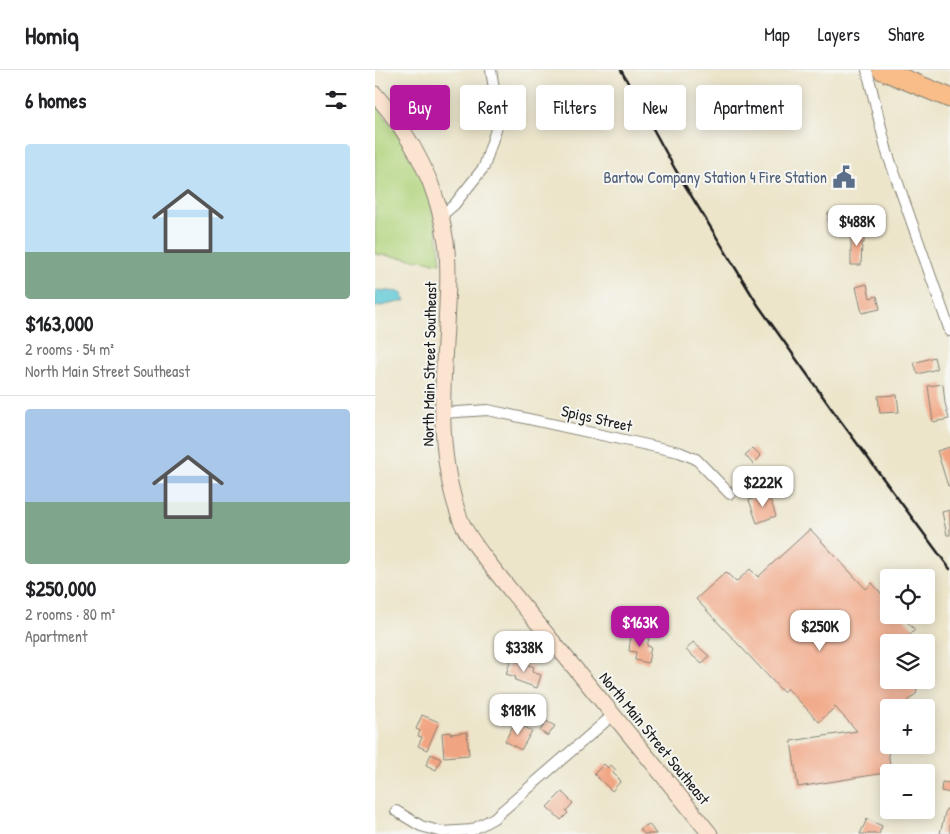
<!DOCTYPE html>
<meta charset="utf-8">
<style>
:root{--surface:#fff;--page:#f2f2f2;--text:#202124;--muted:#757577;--line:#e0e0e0;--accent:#b5179e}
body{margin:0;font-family:"Patrick Hand",sans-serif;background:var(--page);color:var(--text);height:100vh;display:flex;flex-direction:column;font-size:19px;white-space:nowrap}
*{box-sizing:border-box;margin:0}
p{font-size:16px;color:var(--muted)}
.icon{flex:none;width:28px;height:28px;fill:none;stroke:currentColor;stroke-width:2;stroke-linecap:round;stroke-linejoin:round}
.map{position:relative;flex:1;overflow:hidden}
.details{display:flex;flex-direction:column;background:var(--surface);width:375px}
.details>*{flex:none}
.hud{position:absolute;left:15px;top:15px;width:475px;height:45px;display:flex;gap:10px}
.fabs{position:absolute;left:505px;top:499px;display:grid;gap:10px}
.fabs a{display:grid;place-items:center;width:55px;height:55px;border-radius:5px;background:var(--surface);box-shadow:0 2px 12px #0003;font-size:25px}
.price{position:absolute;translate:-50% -42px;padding:0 11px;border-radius:10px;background:#fff;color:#222;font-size:16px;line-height:32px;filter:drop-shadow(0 1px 2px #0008)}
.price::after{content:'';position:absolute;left:50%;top:30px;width:15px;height:11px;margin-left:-8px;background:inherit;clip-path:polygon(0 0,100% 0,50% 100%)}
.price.on{background:var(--accent);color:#fff}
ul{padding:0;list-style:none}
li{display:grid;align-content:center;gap:10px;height:265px;padding:0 25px}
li+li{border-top:1px solid var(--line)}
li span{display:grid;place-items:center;height:155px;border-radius:5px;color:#555}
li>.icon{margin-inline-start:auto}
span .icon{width:90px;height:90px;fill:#fffc;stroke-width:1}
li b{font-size:21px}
h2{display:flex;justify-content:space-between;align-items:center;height:60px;padding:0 25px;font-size:21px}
.pill{padding:0 18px;border-radius:5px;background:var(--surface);box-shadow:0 2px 12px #0003;font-size:18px;line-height:45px}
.pill.on{background:var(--accent);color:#fff}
header{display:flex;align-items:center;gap:30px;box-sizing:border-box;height:70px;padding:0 25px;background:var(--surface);border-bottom:1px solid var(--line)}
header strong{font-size:24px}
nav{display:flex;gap:28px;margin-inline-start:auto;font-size:18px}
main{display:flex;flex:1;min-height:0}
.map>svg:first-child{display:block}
</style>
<header>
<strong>Homiq</strong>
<nav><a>Map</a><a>Layers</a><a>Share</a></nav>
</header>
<main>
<section class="details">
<h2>6 homes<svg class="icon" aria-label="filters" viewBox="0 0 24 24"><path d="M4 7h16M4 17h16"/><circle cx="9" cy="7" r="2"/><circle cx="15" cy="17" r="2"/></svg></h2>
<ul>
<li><span style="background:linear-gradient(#bfe0f5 70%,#7fa58c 0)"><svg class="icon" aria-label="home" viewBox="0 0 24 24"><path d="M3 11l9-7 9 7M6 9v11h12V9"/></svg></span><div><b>$163,000</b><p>2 rooms · 54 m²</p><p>North Main Street Southeast</p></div></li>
<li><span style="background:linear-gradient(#a9c7e8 60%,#7fa58c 0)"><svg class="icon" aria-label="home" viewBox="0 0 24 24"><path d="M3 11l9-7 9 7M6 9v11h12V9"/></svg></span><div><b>$250,000</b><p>2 rooms · 80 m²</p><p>Apartment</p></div></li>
</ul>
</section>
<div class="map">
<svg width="575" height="764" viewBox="0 0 575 764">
<rect width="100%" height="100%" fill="#f6f6f2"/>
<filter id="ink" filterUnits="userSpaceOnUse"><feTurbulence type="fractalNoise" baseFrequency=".02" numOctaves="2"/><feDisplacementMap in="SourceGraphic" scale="10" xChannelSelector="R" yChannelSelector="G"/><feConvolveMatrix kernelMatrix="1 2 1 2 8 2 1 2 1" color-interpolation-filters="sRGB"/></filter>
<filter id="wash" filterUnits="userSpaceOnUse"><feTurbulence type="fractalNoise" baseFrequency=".0096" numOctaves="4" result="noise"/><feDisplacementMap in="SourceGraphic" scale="20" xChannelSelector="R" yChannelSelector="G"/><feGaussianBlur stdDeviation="1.12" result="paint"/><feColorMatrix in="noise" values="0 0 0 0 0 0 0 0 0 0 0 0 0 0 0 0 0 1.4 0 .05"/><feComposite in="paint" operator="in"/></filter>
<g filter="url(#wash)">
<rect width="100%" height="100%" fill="#ece5ca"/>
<path fill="#b1d37c" stroke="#66784c" d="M0 33C10 47 21 60 29 74 52 110 62 151 66 193L0 184Z"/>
<polygon fill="#5dc8d6" stroke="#3c7279" points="0,220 26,222 30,231 0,237"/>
<g id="blocks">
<g fill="#f1a482">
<rect x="453" y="143" width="15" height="9"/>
<polygon points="476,160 489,160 489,173 487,173 486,195 476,195"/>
<polygon points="492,214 495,228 502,226 505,239 487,243 481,217"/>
<polygon points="559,287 562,299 543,304 539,293"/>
<polygon points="568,314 570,333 574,349 558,352 553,316"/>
<polygon points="522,325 524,342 505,343 503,326"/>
<polygon points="575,377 575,415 573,416 562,381"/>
<polygon points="378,378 386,386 378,394 370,385"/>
<polygon points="395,400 403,412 388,422 384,416 389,412 385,406"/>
<polygon points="393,423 401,446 382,453 374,430"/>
<polygon points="575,440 575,465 572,465 567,442"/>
<polygon points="435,459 491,519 497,513 514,532 514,545 526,545 540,560 527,572 514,572 514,610 540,610 542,623 524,638 514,638 514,647 509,652 516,702 423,717 416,671 482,661 460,637 444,652 412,618 408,622 321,529 351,502 361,512 375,499 383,507"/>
<polygon points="256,565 274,568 272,576 276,577 273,593 260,590 261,582 254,581"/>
<polygon points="318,572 334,586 327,594 311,580"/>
<polygon points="136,589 159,597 157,602 166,605 162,618 140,610 141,607 131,604"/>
<polygon points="47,645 64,652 52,680 43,676 47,667 43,666 45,661 41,659"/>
<polygon points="171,651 180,656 173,666 165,661"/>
<polygon points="139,654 146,658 148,656 157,661 146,680 130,671"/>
<polygon points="75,662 75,664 92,662 94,685 69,687 67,663"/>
<polygon points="56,684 66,689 61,700 51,695"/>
<polygon points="229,694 233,698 236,695 241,700 238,703 246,711 237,721 219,704"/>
<polygon points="567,712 575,713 575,723 566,721"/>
<polygon points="187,722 198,733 191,741 193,743 186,750 172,737"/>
<polygon points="571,739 575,739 575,764 565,764"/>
<polygon points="492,749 507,756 504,764 485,764"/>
<polygon points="274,754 281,764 269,764 265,759"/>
</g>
</g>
</g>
<g filter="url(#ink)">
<use href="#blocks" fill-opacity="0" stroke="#848073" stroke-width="1"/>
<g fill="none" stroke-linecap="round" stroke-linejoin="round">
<defs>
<g id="street">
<polyline points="492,0 512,82 575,261"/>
<polyline points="66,146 79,135 109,97 124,50 116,0"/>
<polyline points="67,343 113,340 304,382 321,389 355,424"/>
<polyline points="21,741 46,756 67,762 97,760 119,748 238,645"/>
</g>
<path id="secondary" d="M0 24C37 66 63 116 71 172 75 200 72 229 71 257 67 322 62 388 86 451 91 463 99 473 106 483 125 508 145 532 165 556 222 625 279 694 335 764"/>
<polyline id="highway" points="507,0 575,28"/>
</defs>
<use href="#street" stroke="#848073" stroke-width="12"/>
<use href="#secondary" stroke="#848073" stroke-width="17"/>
<use href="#highway" stroke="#848073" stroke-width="21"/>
<use href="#street" stroke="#fff" stroke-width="10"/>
<use href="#secondary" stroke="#fce5d0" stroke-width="15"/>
<use href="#highway" stroke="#f8bd89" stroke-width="19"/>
<polyline stroke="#1c1c1c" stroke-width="2.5" points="246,0 300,99 383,235 456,338 575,499"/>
</g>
</g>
<defs>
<symbol id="civic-bare" viewBox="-9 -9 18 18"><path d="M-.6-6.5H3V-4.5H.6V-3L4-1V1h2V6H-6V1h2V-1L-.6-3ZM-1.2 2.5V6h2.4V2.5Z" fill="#5c6f8a" stroke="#f6f6f2" stroke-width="2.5" paint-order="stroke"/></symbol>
</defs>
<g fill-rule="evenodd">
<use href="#civic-bare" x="453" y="91" width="32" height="32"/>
</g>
<g text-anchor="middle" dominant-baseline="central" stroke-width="4" stroke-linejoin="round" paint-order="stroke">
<g font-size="16" fill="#4e5e75" stroke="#f6f6f2" text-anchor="end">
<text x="452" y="107">Bartow Company Station 4 Fire Station</text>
</g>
<g font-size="16" fill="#1c1c1c" stroke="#f6f6f2">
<text transform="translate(54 294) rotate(-89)">North Main Street Southeast</text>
<text transform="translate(222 348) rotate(13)">Spigs Street</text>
<text transform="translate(280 668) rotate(51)">North Main Street Southeast</text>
</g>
</g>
</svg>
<div class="fabs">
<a><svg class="icon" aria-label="locate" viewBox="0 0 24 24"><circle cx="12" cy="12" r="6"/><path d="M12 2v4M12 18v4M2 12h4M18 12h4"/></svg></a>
<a><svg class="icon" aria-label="layers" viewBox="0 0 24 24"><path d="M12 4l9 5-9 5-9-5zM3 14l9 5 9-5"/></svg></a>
<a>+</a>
<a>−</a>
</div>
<b class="price" style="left:482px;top:177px">$488K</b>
<b class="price" style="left:388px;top:438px">$222K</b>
<b class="price on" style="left:265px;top:578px">$163K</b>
<b class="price" style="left:445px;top:582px">$250K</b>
<b class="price" style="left:149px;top:603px">$338K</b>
<b class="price" style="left:143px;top:666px">$181K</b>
<div class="hud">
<a class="pill on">Buy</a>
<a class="pill">Rent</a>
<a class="pill">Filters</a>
<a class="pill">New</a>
<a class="pill">Apartment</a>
</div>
</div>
</main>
